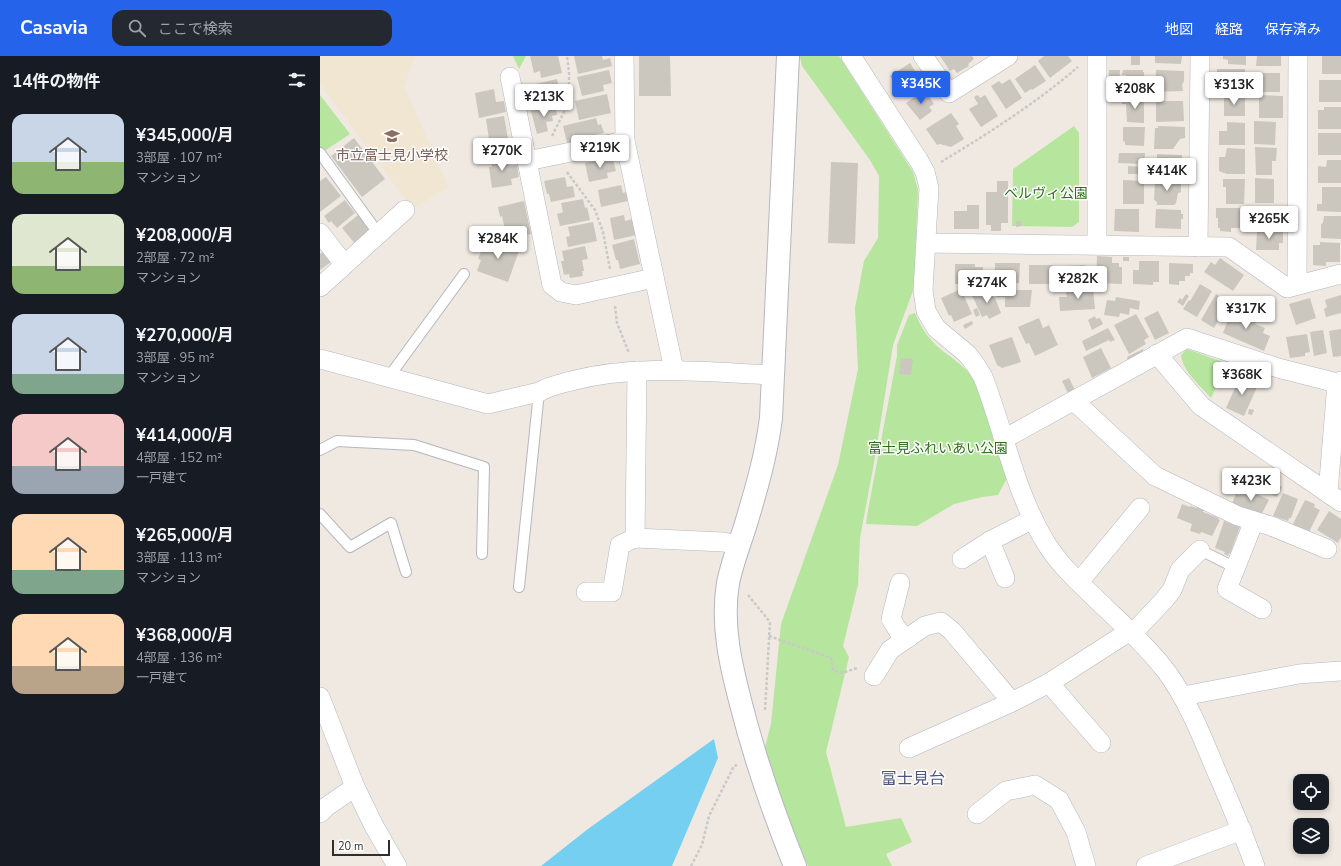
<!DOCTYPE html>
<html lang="ja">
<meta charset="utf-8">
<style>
:root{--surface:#171b24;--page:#242831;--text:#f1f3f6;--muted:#9ea1a6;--accent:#2563eb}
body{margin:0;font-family:"Nunito Sans","Noto Sans JP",sans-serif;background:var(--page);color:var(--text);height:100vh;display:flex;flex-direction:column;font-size:15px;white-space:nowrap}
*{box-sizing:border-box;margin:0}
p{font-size:13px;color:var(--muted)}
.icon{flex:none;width:22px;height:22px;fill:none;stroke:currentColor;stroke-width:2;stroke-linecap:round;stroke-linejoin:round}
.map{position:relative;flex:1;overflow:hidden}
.sheet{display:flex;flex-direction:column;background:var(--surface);width:320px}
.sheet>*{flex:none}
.fabs{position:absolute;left:973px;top:718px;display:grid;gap:8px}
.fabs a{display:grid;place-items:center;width:36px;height:36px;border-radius:8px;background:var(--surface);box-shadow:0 2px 6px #0003;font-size:20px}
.scale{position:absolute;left:12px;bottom:10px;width:58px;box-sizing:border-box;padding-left:4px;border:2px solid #2e2e2e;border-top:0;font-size:11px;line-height:14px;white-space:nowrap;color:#2e2e2e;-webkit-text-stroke:3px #fff;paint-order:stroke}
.price{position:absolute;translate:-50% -34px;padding:0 9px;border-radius:4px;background:#fff;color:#222;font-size:13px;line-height:26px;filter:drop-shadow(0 1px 2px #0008)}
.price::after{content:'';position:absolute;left:50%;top:24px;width:12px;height:9px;margin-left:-6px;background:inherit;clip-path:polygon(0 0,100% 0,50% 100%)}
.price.selected{background:var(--accent);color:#fff}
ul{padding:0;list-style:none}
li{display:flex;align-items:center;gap:12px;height:100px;padding:0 12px}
li span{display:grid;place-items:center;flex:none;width:112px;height:80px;border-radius:12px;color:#555}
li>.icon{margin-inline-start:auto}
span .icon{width:48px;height:48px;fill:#fffc;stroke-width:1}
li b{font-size:17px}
h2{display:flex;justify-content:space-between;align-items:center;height:48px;padding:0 12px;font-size:17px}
header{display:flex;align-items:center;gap:24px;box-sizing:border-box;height:56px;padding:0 20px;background:var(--accent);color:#fff}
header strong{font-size:19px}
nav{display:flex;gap:22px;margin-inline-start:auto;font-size:14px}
.search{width:280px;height:36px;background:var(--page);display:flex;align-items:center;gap:10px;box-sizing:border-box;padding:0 14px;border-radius:12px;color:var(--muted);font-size:15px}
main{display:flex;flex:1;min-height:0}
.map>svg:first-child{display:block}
</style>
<header>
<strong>Casavia</strong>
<div class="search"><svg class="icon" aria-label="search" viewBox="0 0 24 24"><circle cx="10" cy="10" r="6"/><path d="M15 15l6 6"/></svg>ここで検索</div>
<nav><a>地図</a><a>経路</a><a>保存済み</a></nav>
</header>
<main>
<section class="sheet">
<h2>14件の物件<svg class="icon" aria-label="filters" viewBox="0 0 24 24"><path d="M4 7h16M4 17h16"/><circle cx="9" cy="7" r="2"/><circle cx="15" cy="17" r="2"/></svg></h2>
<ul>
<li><span style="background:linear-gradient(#c9d6e8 60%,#8fb573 0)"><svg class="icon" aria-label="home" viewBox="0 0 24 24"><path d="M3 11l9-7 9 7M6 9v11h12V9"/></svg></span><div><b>¥345,000/月</b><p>3部屋 · 107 m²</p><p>マンション</p></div></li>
<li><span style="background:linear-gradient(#dfe7d0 65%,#8fb573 0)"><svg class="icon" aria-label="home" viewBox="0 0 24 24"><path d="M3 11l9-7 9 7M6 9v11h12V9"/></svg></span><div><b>¥208,000/月</b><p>2部屋 · 72 m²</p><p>マンション</p></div></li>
<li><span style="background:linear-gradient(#c9d6e8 75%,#7fa58c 0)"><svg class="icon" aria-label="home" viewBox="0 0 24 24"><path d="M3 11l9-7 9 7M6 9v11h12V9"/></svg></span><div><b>¥270,000/月</b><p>3部屋 · 95 m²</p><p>マンション</p></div></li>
<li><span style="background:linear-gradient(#f6c9c9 65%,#9aa5b1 0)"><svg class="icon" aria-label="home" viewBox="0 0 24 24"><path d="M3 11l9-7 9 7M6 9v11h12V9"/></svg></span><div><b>¥414,000/月</b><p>4部屋 · 152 m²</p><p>一戸建て</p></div></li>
<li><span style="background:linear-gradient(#ffd9b3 70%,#7fa58c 0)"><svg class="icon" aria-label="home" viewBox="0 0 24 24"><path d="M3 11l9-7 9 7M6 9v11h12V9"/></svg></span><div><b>¥265,000/月</b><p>3部屋 · 113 m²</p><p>マンション</p></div></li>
<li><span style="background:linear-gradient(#ffd9b3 65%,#b9a48a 0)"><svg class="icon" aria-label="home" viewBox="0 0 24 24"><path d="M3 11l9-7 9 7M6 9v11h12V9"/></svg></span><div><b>¥368,000/月</b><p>4部屋 · 136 m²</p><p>一戸建て</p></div></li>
</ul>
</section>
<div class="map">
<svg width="1021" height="810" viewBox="0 0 1021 810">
<rect width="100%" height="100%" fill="#efe9e1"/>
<polygon fill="#f0e6d1" points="0,0 95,0 84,30 128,131 93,153 0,28"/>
<g fill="#b6e59e">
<polygon points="193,0 206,0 199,13"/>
<polygon points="480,0 519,0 593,116 598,134 594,232 573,289 554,407 540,482 538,529 523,590 529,601 506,696 526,771 581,762 592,786 566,798 572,810 488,810 443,699 451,668 461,568 518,409 538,313 535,252 544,205 558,182 559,120 550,104 482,10"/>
<polygon points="0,39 30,78 3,96 0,92"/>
<polygon points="754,70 759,77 759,166 752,171 692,170 693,113"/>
<path d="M595 257C600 269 606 280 617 290 628 300 644 309 653 322 671 351 678 387 688 420L678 439 662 441 634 448 597 470 546 468 548 454 577 300V289L589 259Z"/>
<path d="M867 293 908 308 891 342C880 329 863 316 861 299Z"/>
</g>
<polygon fill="#75cff0" points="394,683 398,702 352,810 221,810 268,773"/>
<g fill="#cbc7bf">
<polygon points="210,0 238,0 242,17 221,22 220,15 214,17"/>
<polygon points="254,0 282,0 283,4 290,2 292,10 258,18"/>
<polygon points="319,0 350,0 351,40 319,40"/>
<polygon points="620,0 652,0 654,3 648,8 649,10 637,17 634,13 630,15"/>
<polygon points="724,0 748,0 752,5 730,22 718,5"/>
<rect x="811" y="0" width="9" height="9"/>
<polygon points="835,0 862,0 861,8 835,7"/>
<polygon points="903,0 926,0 926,9 908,8 908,4 903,3"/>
<polygon points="937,0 961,0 961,10 936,10"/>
<rect x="1002" y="0" width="19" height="18"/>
<polygon points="590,7 601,24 581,36 570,20"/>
<polygon points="715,9 726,25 712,34 711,33 705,37 695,23"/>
<polygon points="897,13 925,13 924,36 911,34 911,25 897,25"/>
<polygon points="289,14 292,27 283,29 284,35 262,40 257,21"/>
<polygon points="789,14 800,14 799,39 788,39"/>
<polygon points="803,14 823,14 823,16 824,16 824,39 807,38 808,33 806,33 806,19 802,19"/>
<polygon points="836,14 864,15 864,25 862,29 863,35 835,36"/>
<rect x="933" y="17" width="27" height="19"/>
<polygon points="237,23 242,44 216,50 214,39 218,39 215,28"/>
<polygon points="690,23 702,42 686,53 671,30 679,25 682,28"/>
<rect x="999" y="24" width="22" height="22"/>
<polygon points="174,33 176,46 184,45 186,56 159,62 155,37"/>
<polygon points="605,34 614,48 609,51 612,55 600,64 586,47"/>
<polygon points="287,38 291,57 259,64 255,45"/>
<polygon points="658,39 660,42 665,39 678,60 661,71 649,53 658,48 654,41"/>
<polygon points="939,39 963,40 963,62 939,62"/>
<rect x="904" y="40" width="21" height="20"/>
<polygon points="802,42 824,43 824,67 807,66 806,48 802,48"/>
<polygon points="836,45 863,45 864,65 836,66"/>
<polygon points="239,48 240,53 236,53 237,59 232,60 233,65 226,66 228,75 217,78 211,55"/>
<polygon points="1004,51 1021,51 1021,73 998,73 998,54 1004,54"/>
<polygon points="631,57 639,68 636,70 644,83 631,91 620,88 617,89 606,73"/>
<polygon points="184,60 188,83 183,83 185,95 171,97 166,63"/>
<polygon points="276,62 278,69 281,68 284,77 269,80 269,82 247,87 243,70"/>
<polygon points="934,65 956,66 955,89 934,88"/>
<polygon points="907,66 925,67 925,89 899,89 899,75 907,75"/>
<polygon points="838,70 865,71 865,82 860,83 853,93 834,93 835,72 838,72"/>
<polygon points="803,71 825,71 824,90 805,89 805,86 803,85"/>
<rect x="998" y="77" width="23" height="22"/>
<polygon points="34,82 65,123 42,141 11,100"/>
<polygon points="935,91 957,92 956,105 952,105 952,119 936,119"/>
<polygon points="907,92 925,93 925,118 907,118 899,115 899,101 905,101"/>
<polygon points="799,97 825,97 824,108 798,107"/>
<polygon points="837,98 862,99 862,117 857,116 857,120 837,119"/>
<polygon points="184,99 185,107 191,110 197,109 199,121 191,123 192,129 172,132 169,111 172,111 170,101"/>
<polygon points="284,103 284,105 293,103 296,115 287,117 288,122 269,126 265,107"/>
<polygon points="1007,104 1021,104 1021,127 998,127 998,110 1006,111"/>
<polygon points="511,106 538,107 535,188 508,187"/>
<polygon points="808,110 825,111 825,121 818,121 818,118 808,118"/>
<polygon points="6,121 21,140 0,156 0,125"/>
<polygon points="245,121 247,131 253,130 255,141 231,146 229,138 227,138 224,125"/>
<polygon points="935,122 954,123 954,147 935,147"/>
<polygon points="903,123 925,123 924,148 906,148 906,131 903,131"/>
<polygon points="803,124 824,125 824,148 803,148"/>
<polygon points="677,125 688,125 688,167 681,167 681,175 671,175 671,169 666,169 666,136 677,136"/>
<polygon points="840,125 861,125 861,136 858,137 856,147 854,149 837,149 837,146 834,144 835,126"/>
<polygon points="301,129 303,137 306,136 308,145 281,151 278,134"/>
<polygon points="1002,131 1021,131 1021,156 997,155 997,148 1002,148"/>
<polygon points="263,143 265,152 267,151 270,164 240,170 237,158 243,156 241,147"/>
<polygon points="25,144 35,157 17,172 11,165 9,167 4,160"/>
<polygon points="204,145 211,178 187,183 182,160 180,161 178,151"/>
<polygon points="647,149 659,149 659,173 634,173 634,155 647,155"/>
<polygon points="936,151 963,151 962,169 935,168"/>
<polygon points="896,152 924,152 924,172 911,172 911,176 900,175 900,172 898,172 898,162 896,162"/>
<polygon points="795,153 819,153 819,176 794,175"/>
<polygon points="836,153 861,154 861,158 863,158 863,163 861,163 861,173 835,172"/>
<polygon points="38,159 52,175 36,189 22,172"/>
<polygon points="304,159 305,165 313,163 317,179 294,184 290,162"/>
<polygon points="1004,160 1021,160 1021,183 1001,182 1001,168 1003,167"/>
<polygon points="696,165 701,165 702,170 696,171"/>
<polygon points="273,166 277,185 248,191 246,181 250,180 248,171"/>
<polygon points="937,175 963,175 963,187 959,187 959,194 936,194"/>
<polygon points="169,182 200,192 188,226 157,215 161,204 158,203 162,193 164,194"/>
<polygon points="314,183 320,208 300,213 298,204 296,204 292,189"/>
<polygon points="1000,186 1020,187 1020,206 1006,206 1006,210 993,209 993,189 1000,189"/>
<polygon points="265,190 268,203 262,204 264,215 262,215 263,220 250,222 249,218 244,219 241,205 244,205 242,195"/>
<polygon points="3,196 11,206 0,214 0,198"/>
<polygon points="777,200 792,201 792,207 799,207 799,211 802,211 802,228 776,227"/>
<rect x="803" y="201" width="6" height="4"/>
<polygon points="900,202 924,219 913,235 884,216 891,206 895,209"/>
<polygon points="819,205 839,205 839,226 833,226 833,229 813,228 813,214 819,214"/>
<polygon points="675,207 700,207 699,227 675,227"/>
<polygon points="849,207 873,208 873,217 870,217 870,220 865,220 865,225 859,225 859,229 849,228"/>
<polygon points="635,208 655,208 655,211 663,211 663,228 635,228"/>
<rect x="709" y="209" width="24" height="19"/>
<polygon points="765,209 765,213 770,215 769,225 745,225 745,210"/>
<polygon points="880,228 892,235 877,261 863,253 869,244 870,245"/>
<polygon points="773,232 775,253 740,255 739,241 747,241 746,236 758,235 759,233"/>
<polygon points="641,233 652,258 634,266 631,259 629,260 621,242"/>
<polygon points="670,234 673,241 675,242 681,257 669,263 667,259 662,261 652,239"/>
<polygon points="677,234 712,234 710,251 685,251 685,241 677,241"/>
<polygon points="866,238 869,240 863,250 857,246 860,242 862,244"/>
<polygon points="896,238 909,246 894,272 881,264"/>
<polygon points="1021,239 1021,257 1006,261 1004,253 1007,251 1005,244"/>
<polygon points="796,241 820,245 819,254 810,252 809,259 800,257 799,261 784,259 787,244 795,245"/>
<polygon points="990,242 996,262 976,269 969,248"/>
<polygon points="913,251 929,257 927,260 937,264 935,268 945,272 943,277 950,280 944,295 903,277"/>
<polygon points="657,252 660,259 656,261 653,254"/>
<polygon points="838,255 849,277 835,284 824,262"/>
<polygon points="816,258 829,281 824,284 826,288 809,298 794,269"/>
<polygon points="775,260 776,263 780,262 783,268 772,274 768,264"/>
<polygon points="719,262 723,272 729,269 738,289 715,300 709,287 706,288 698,271"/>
<polygon points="652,265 653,268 645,273 643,269"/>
<polygon points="788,272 795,284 790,286 789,284 766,295 762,285"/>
<polygon points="1021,273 1021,300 1013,301 1009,275"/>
<polygon points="1003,274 1007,297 994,300 990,276"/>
<polygon points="987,278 990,296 985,297 985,300 970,302 966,281"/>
<polygon points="692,281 701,306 682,312 677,309 669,289"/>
<polygon points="781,292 791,312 772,322 763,301"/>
<polygon points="823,293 824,296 808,304 807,301"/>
<polygon points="581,302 593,303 591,319 579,318"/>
<polygon points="920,321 938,329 924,360 906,352"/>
<polygon points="749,322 755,334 748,337 742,325"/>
<polygon points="929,353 934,354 932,359 928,358"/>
<polygon points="951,426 962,431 957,441 946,436"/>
<polygon points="924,432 949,444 941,459 912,448 916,437 920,439"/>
<polygon points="963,437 978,443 971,462 969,462 968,465 953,460"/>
<polygon points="985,444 995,448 994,451 1000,454 988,478 972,470"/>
<polygon points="862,448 870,451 870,450 877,452 877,451 884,453 883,456 899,462 898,463 900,464 892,480 881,476 880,478 870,475 872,468 857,462"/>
<polygon points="1009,455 1021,463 1021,481 1018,487 997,474"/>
<polygon points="904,465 920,471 910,498 909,497 908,500 904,498 905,496 895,492"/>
</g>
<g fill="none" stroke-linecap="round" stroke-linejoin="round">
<defs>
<g id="lane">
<polyline points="0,97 58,177"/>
<polyline points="68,322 144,218"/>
<polyline points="0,394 17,385 94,389 164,411 162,498"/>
<polyline points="0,458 30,491 71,467 86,516"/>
<polyline points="880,494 916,512"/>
<polyline points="199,531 219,336"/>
</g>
<g id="street">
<polyline points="304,0 305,85 354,314"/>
<path d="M531 0 599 105 605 116 609 132 603 234 606 255 616 272 647 298 655 308 663 321C684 375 694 432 723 482 736 505 755 523 774 541 799 565 825 588 846 615 868 645 881 678 895 712 909 744 923 777 935 810"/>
<polyline points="603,0 629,37 688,0"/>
<polyline points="190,21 232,229 241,236 256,239 334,222"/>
<polyline points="207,105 305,85"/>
<polyline points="0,177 24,208"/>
<polyline points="606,187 909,191 967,232 1021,218"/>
<polyline points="777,189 777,0"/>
<polyline points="878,191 880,0"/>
<polyline points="977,229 978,0"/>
<polyline points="0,231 85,154"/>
<polyline points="837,298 881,350 1021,446"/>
<path d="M0 303 168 348 219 336C229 330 240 328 251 325 316 308 385 316 452 319"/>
<polyline points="754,345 835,420 918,460 951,470 1007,493"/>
<polyline points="684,383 867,282 958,312 1017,327 1021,325"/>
<polyline points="1008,437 1017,327"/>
<polyline points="934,465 907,533 942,553"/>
<polyline points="315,482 403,486 419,489"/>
<polyline points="670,485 685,522"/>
<polyline points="642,503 670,485 713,463"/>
<polyline points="759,526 820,452"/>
<polyline points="580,527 571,563 579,576 588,582"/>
<polyline points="266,536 292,536 300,489 315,482 317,315"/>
<polyline points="813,577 844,544 852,534 860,514 880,494"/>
<polyline points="554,620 570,594 605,570 621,566 632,575 692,646"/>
<polyline points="729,627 781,687"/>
<polyline points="863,640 979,618 1021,615"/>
<polyline points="0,641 35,731 54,770 77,810"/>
<polyline points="589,692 692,646 729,627 810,575"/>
<polyline points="0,757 6,751 35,731"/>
<polyline points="657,758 686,735 715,729 739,744 756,776 766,810"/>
<polyline points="826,810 922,774"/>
</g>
<path id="secondary" d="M468 0 451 362C446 401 436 434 425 471 419 489 412 508 408 527 401 570 411 610 422 652 436 706 454 758 475 810"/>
</defs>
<use href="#lane" stroke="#b4b7c1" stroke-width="12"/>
<use href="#street" stroke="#b4b7c1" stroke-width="20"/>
<use href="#secondary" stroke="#b4b7c1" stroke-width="24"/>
<g stroke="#c9c9c9" stroke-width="2.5" stroke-dasharray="3 2" stroke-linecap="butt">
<polyline points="232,80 249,46 249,16 247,0"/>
<path d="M621 106C669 77 716 47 758 11"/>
<polyline points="247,116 275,154 283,176 290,213"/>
<polyline points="295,250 297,267 309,297"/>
<polyline points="428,539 450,566 445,655"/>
<polyline points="449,580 511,602 513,614 522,617 537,612"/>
<polyline points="371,810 382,789 389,760 414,710 417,709"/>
</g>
<use href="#lane" stroke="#fff" stroke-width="10"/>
<use href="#street" stroke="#fff" stroke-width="19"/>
<use href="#secondary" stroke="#fff" stroke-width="22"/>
</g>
<defs>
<symbol id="school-bare" viewBox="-9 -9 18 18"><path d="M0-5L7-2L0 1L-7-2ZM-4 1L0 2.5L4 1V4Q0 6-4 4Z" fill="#8d6e63" stroke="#fff" stroke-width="2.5" paint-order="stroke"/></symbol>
</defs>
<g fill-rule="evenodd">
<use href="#school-bare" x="61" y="69" width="22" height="22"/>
</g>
<g text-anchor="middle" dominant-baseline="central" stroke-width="3" stroke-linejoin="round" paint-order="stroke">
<g font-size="14" fill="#785e54" stroke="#fff">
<text x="72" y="99">市立富士見小学校</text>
</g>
<g font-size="14" fill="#2c6e1b" stroke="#fff">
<text x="726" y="137">ベルヴィ公園</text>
<text x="618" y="392">富士見ふれいあい公園</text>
</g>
<g font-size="16" fill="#4d5680" stroke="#fff">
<text x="593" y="723">富士見台</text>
</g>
</g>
</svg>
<div class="fabs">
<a><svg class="icon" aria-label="locate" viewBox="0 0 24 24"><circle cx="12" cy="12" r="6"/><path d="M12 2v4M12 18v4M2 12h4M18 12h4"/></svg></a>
<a><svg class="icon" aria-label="layers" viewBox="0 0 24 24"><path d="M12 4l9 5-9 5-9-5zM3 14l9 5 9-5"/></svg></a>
</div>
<div class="scale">20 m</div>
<b class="price selected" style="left:601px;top:49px">¥345K</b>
<b class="price" style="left:914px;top:50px">¥313K</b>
<b class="price" style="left:815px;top:54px">¥208K</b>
<b class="price" style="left:224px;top:62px">¥213K</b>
<b class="price" style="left:280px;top:113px">¥219K</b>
<b class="price" style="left:182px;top:116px">¥270K</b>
<b class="price" style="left:847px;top:136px">¥414K</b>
<b class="price" style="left:949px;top:184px">¥265K</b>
<b class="price" style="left:178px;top:204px">¥284K</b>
<b class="price" style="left:758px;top:244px">¥282K</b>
<b class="price" style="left:667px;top:248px">¥274K</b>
<b class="price" style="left:926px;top:274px">¥317K</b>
<b class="price" style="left:922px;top:340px">¥368K</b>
<b class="price" style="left:931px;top:446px">¥423K</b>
</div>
</main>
